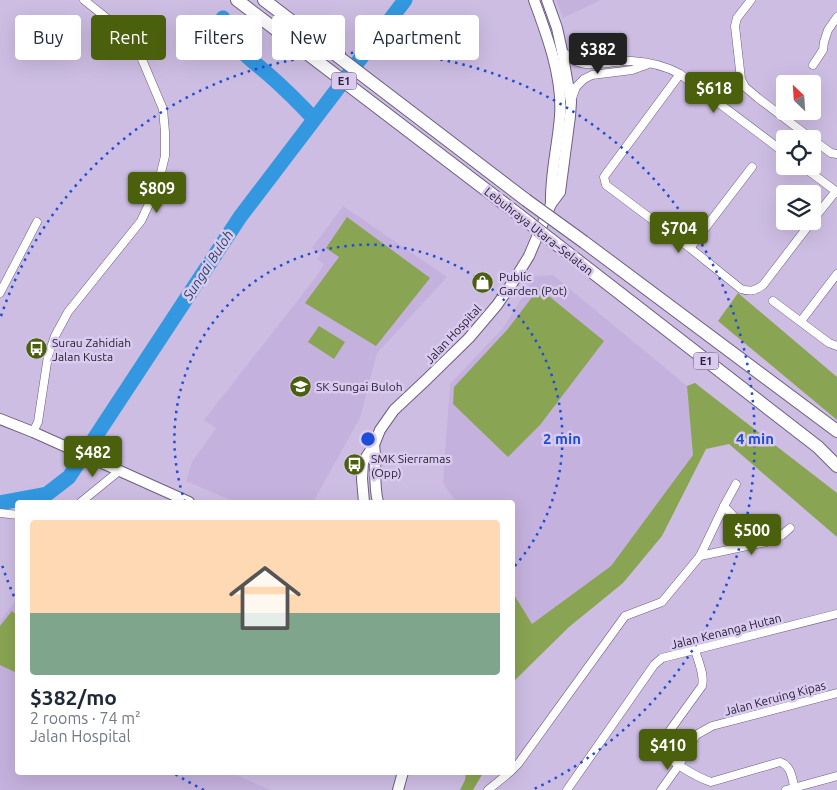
<!DOCTYPE html>
<meta charset="utf-8">
<style>
:root{--surface:#fff;--page:#f2f2f3;--text:#1f2937;--muted:#747a83;--accent:#4a600c}
body{margin:0;font-family:Ubuntu,sans-serif;background:var(--page);color:var(--text);height:100vh;display:flex;flex-direction:column;font-size:19px;white-space:nowrap}
*{box-sizing:border-box;margin:0}
p{font-size:16px;color:var(--muted)}
.icon{flex:none;width:28px;height:28px;fill:none;stroke:currentColor;stroke-width:2;stroke-linecap:round;stroke-linejoin:round}
.map{position:relative;flex:1;overflow:hidden}
.drawer{position:absolute;left:15px;top:500px;width:500px;height:275px;display:flex;flex-direction:column;background:var(--surface);border-radius:5px;box-shadow:0 5px 20px #0002}
.drawer>*{flex:none}
.hud{position:absolute;left:15px;top:15px;width:500px;height:45px;display:flex;gap:10px}
.needle{width:32px;rotate:335deg}
.controls{position:absolute;left:776px;top:75px;display:grid;gap:10px}
.controls a{display:grid;place-items:center;width:45px;height:45px;border-radius:5px;background:var(--surface);box-shadow:0 5px 20px #0002;font-size:25px}
.price{position:absolute;translate:-50% -42px;padding:0 11px;border-radius:5px;background:var(--accent);color:#fff;font-size:16px;line-height:32px;filter:drop-shadow(0 1px 2px #0008)}
.price::after{content:'';position:absolute;left:50%;top:30px;width:15px;height:11px;margin-left:-8px;background:inherit;clip-path:polygon(0 0,100% 0,50% 100%)}
.price.active{background:#222;color:#fff}
ul{padding:0;list-style:none}
li{display:grid;align-content:center;gap:10px;height:265px;padding:0 15px}
li span{display:grid;place-items:center;height:155px;border-radius:5px;color:#555}
li>.icon{margin-inline-start:auto}
span .icon{width:90px;height:90px;fill:#fffc;stroke-width:1}
li b{font-size:21px}
.chip{padding:0 18px;border-radius:5px;background:var(--surface);box-shadow:0 5px 20px #0002;font-size:18px;line-height:45px}
.chip.active{background:var(--accent);color:#fff}
.map>svg:first-child{display:block}
</style>
<div class="map">
<svg width="837" height="790" viewBox="0 0 837 790">
<rect width="100%" height="100%" fill="#cdbde3"/>
<g fill="#c4b1dd">
<polygon points="556,0 601,0 563,18"/>
<polygon points="343,206 447,277 377,353 360,418 313,502 235,502 186,481 192,462 216,428 204,420 316,277 324,264 317,259 321,253 312,248"/>
<polygon points="553,275 687,386 693,455 611,566 531,625 513,593 512,502 456,502 443,483 450,384 503,328 535,276"/>
<polygon points="17,599 18,772 232,773 270,790 0,790 0,621"/>
</g>
<g fill="#89a452">
<polygon points="347,217 430,278 376,346 305,303 339,257 326,248"/>
<polygon points="539,288 604,341 540,425 508,457 453,404 454,387 507,330"/>
<polygon points="738,293 837,377 837,420 718,321"/>
<polygon points="319,326 345,342 334,359 308,342"/>
<polygon points="695,383 837,493 837,537 729,444 706,449 662,536 623,583 569,627 513,682 513,593 532,624 611,566 693,455 687,386"/>
<polygon points="12,611 17,615 17,673 0,665 0,626"/>
<polygon points="466,773 483,773 473,790 460,790 465,780"/>
</g>
<g fill="none" stroke-linecap="round" stroke-linejoin="round">
<g stroke="#3398e0" stroke-width="15">
<path d="M223 18C227 44 251 59 269 75 285 89 300 104 314 119"/>
<polyline points="0,503 47,494 69,477 240,217 405,0"/>
</g>
<defs>
<g id="minor">
<polyline points="751,0 737,18 735,26 741,79 745,87 758,98 812,139"/>
<path d="M562 51C567 55 572 60 578 62 593 68 616 60 632 61 648 62 666 66 680 74L785 153"/>
<polyline points="813,65 823,50 824,42 828,30 837,17"/>
<path d="M680 74 606 174 604 177 606 185 690 248 741 289C750 292 755 291 763 285L812 221"/>
<polyline points="571,101 576,87 584,79 592,75 632,70 646,65"/>
<polyline points="812,139 831,153 837,154"/>
<polyline points="802,166 837,192"/>
<polyline points="812,221 836,191"/>
<polyline points="690,248 752,167"/>
<polyline points="0,293 37,222"/>
<polyline points="773,301 829,343 837,346"/>
<polyline points="801,321 837,274"/>
<polyline points="33,432 38,422 48,356 55,336 68,312 141,221 158,185 165,156 165,132 163,109 141,57 119,28 84,0"/>
<polyline points="81,502 119,471"/>
<polyline points="724,506 741,524 766,542"/>
<polyline points="0,513 18,515"/>
<polyline points="700,556 766,542 782,535 790,528"/>
<path d="M695 650C698 661 705 675 702 686L663 740C662 743 661 744 662 748 665 760 699 778 711 782L780 762C792 766 792 779 795 790"/>
<polyline points="512,770 518,764 625,616 662,602 700,556 724,506 736,484"/>
<polyline points="488,790 510,772"/>
<polyline points="567,790 654,665 662,658 837,614"/>
<polyline points="661,790 679,765 696,735 712,726 837,693"/>
<polyline points="786,790 837,776"/>
</g>
<g id="major">
<path d="M534 0C547 35 563 78 560 116 558 145 550 174 551 204"/>
<polyline points="0,419 33,432 189,502"/>
<path d="M374 445C377 464 373 484 378 502"/>
<polyline points="364,502 362,479 363,462 374,445 380,430 394,410 426,380 469,338 497,305 513,282 529,256 551,204 560,192 570,116 571,102 562,51 557,28 547,0"/>
<polyline points="398,790 403,772"/>
</g>
<g id="highway">
<polyline points="237,0 519,215"/>
<polyline points="264,0 526,200"/>
<polyline points="584,242 837,431"/>
<polyline points="573,257 818,447 837,466"/>
</g>
</defs>
<use href="#minor" stroke="#6d5f80" stroke-width="9"/>
<use href="#major" stroke="#6d5f80" stroke-width="12"/>
<use href="#highway" stroke="#6d5f80" stroke-width="14"/>
<use href="#minor" stroke="#fff" stroke-width="8"/>
<use href="#major" stroke="#fff" stroke-width="10"/>
<use href="#highway" stroke="#fff" stroke-width="12"/>
<defs>
<g id="highway-bridge">
<polyline points="526,200 584,242"/>
<polyline points="519,215 573,257"/>
</g>
</defs>
<use href="#highway-bridge" stroke="#6d5f80" stroke-width="14" stroke-linecap="butt"/>
<use href="#highway-bridge" stroke="#fff" stroke-width="12"/>
</g>
<g fill="none" stroke="#1d4ed8" stroke-width="2.5" stroke-dasharray="2.5 5">
<path d="M185 502A194 194 0 1 1 513 568"/>
<path d="M204 790A387 387 0 0 1 175 774M17 603A387 387 0 0 1 1 562M1 316A387 387 0 1 1 532 790"/>
</g>
<defs>
<symbol id="shop-disc" viewBox="-11 -11 22 22"><circle r="9.5" fill="#4a600c" stroke="#dacaf0"/><path d="M-5-2.5h2.3a2.7 3.5 0 0 1 5.4 0H5L5.5 6h-11ZM-1.5-2.5h3a1.5 2.3 0 0 0-3 0Z" fill="#fff"/></symbol>
<symbol id="bus-disc" viewBox="-11 -11 22 22"><circle r="9.5" fill="#4a600c" stroke="#dacaf0"/><path d="M-5-6H5V4H4V6H2V4H-2V6H-4V4H-5ZM-3.5-4V0h7V-4ZM-3.5 1.2v1.5H-2V1.2ZM2 1.2v1.5H3.5V1.2Z" fill="#fff"/></symbol>
<symbol id="school-disc" viewBox="-11 -11 22 22"><circle r="9.5" fill="#4a600c" stroke="#dacaf0"/><path d="M0-5L7-2L0 1L-7-2ZM-4 1L0 2.5L4 1V4Q0 6-4 4Z" fill="#fff"/></symbol>
</defs>
<g fill-rule="evenodd">
<use href="#shop-disc" x="470" y="270" width="25" height="25"/>
<use href="#bus-disc" x="24" y="336" width="25" height="25"/>
<use href="#school-disc" x="288" y="374" width="25" height="25"/>
<use href="#bus-disc" x="342" y="452" width="25" height="25"/>
</g>
<g text-anchor="middle" dominant-baseline="central" stroke-width="5" stroke-linejoin="round" paint-order="stroke">
<g fill="#dacaf0" stroke="#5d546a" stroke-width="1">
<rect x="331.5" y="72.5" width="25" height="17" rx="4"/>
<rect x="693.5" y="352.5" width="25" height="17" rx="4"/>
</g>
<g font-size="11" font-weight="bold" fill="#282230">
<text x="344" y="81">E1</text>
<text x="706" y="361">E1</text>
</g>
<g font-size="12" fill="#282230" stroke="#dacaf0">
<text transform="translate(539 231) rotate(38)">Lebuhraya Utara–Selatan</text>
<text transform="translate(453 334) rotate(-47)">Jalan Hospital</text>
<text transform="translate(726 631) rotate(-14)">Jalan Kenanga Hutan</text>
<text transform="translate(775 698) rotate(-15)">Jalan Keruing Kipas</text>
</g>
<g font-size="12" fill="#282230" stroke="#dacaf0" text-anchor="start">
<text x="499" y="276">Public<tspan x="499" dy="14">Garden (Pot)</tspan></text>
<text x="52" y="342">Surau Zahidiah<tspan x="52" dy="14">Jalan Kusta</tspan></text>
<text x="316" y="386">SK Sungai Buloh</text>
<text x="371" y="458">SMK Sierramas<tspan x="371" dy="14">(Opp)</tspan></text>
</g>
<g font-size="14" font-style="italic" fill="#224968" stroke="#dacaf0">
<text transform="translate(208 265) rotate(-57)">Sungai Buloh</text>
</g>
</g>
<circle cx="368" cy="439" r="8" fill="#1d4ed8" stroke="#dacaf0" stroke-width="2.5"/>
<g font-size="15" text-anchor="middle" font-weight="bold" fill="#1d4ed8" stroke="#dacaf0" stroke-width="5" stroke-linejoin="round" paint-order="stroke">
<text x="562" y="444">2 min</text>
<text x="755" y="444">4 min</text>
</g>
</svg>
<div class="controls">
<a><svg class="needle" viewBox="-14 -14 28 28"><path d="M0-13l5 13h-10z" fill="#e53935"/><path d="M0 13l5-13h-10z" fill="#747a83"/></svg></a>
<a><svg class="icon" aria-label="locate" viewBox="0 0 24 24"><circle cx="12" cy="12" r="6"/><path d="M12 2v4M12 18v4M2 12h4M18 12h4"/></svg></a>
<a><svg class="icon" aria-label="layers" viewBox="0 0 24 24"><path d="M12 4l9 5-9 5-9-5zM3 14l9 5 9-5"/></svg></a>
</div>
<b class="price active" style="left:598px;top:75px">$382</b>
<b class="price" style="left:714px;top:114px">$618</b>
<b class="price" style="left:157px;top:214px">$809</b>
<b class="price" style="left:679px;top:254px">$704</b>
<b class="price" style="left:93px;top:478px">$482</b>
<b class="price" style="left:752px;top:556px">$500</b>
<b class="price" style="left:668px;top:771px">$410</b>
<div class="hud">
<a class="chip">Buy</a>
<a class="chip active">Rent</a>
<a class="chip">Filters</a>
<a class="chip">New</a>
<a class="chip">Apartment</a>
</div>
<section class="drawer">
<ul>
<li><span style="background:linear-gradient(#ffd9b3 60%,#7fa58c 0)"><svg class="icon" aria-label="home" viewBox="0 0 24 24"><path d="M3 11l9-7 9 7M6 9v11h12V9"/></svg></span><div><b>$382/mo</b><p>2 rooms · 74 m²</p><p>Jalan Hospital</p></div></li>
</ul>
</section>
</div>
